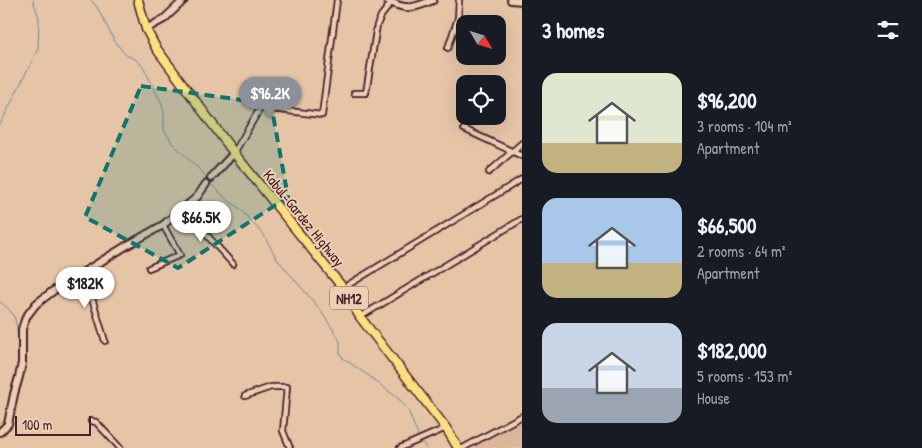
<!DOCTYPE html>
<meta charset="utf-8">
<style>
:root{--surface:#171b24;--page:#242831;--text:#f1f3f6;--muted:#9ea1a6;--accent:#8c9099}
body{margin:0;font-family:"Patrick Hand",sans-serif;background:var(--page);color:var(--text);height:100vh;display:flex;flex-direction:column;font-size:19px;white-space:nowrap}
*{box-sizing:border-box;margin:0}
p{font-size:16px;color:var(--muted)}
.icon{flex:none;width:28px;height:28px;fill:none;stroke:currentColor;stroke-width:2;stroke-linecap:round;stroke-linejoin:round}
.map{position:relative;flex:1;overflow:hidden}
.drawer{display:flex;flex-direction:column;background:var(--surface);width:400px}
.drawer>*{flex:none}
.needle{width:32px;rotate:128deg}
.fabs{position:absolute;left:456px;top:15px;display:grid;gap:10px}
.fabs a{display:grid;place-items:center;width:50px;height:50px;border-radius:10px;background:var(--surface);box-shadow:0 5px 20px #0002;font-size:25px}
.scale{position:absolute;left:15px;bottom:12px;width:76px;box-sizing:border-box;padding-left:5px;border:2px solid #4a1f2b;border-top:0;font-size:14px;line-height:18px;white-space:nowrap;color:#4a1f2b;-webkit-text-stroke:4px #ecd0b3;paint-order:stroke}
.price{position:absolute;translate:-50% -42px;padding:0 11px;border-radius:18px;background:#fff;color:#222;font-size:16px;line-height:32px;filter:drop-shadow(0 1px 2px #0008)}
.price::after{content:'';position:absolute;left:50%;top:30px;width:15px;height:11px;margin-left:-8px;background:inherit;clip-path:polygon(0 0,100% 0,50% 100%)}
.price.on{background:var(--accent);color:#fff}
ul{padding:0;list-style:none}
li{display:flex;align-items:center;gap:15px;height:125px;padding:0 20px}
li span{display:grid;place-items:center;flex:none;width:140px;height:100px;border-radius:15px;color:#555}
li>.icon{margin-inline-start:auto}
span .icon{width:60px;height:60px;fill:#fffc;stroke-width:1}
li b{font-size:21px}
h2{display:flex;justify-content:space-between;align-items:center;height:60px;padding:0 20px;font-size:21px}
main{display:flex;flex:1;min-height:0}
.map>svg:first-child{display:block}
</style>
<main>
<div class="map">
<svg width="522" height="448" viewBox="0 0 522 448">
<rect width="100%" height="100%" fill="#e6c5a7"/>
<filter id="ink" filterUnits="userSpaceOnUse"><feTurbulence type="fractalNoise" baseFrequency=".02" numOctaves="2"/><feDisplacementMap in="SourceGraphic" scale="10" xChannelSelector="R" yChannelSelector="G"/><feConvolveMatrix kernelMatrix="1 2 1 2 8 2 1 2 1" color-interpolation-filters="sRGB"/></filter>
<g filter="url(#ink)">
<polygon fill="#dbb69a" points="522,416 522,448 463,448"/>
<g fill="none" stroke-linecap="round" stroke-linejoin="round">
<g stroke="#6b8598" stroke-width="1">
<polyline points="91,0 97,7 115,42 126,55 135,59 143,66 162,104 164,113 164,130 173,144 203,173 215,188 225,198 238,207 263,234 277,259 318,307 332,328 340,341 340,353 343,358 369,376 400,400 408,410 419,438"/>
<polyline points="0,125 38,49 39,18 33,0"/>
<path d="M0 302C21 315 16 331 19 352"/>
<polyline points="7,413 11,389 18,368"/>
<polyline points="422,441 426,448"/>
</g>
<defs>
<g id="street">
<polyline points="448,48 458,18 459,0"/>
<polyline points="354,93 366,93 377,25 381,16 391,3"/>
<polyline points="464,129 522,156"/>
<polyline points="234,153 262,105 271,109 322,115 337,0"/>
<polyline points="489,172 522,143"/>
<polyline points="183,209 233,264"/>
<polyline points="149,268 180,255 163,225"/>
<polyline points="84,272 105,341"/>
<polyline points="343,288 522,179"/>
<polyline points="360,317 522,219"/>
<polyline points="245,396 271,387 287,387 283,431 290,448"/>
<polyline points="91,421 96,422 120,448"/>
<polyline points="400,448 446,428"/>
<polyline points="463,448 522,416"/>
</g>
<g id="secondary">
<path d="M387 0C405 11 415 8 433 0"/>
<polyline points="511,0 522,1"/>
<polyline points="146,29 164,19 184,0"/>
<polyline points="211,178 234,153"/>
<polyline points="0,432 8,424 14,394 19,377 22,363 22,329 26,317 36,304 53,291 126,246 163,225 197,197 206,184"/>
</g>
<polyline id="highway" points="138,0 146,29 156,48 234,153 343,288 360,317 446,428 458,448"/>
</defs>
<use href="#street" stroke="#4a1f2b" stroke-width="8"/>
<use href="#secondary" stroke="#4a1f2b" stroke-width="10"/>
<use href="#highway" stroke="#4a1f2b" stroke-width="11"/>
<use href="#street" stroke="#ecd0b3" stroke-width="4.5"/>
<use href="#secondary" stroke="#ecd0b3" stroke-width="6"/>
<use href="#highway" stroke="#fddf80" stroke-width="8"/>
</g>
</g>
<path fill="#0f766e" fill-opacity="0.2" stroke="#0f766e" stroke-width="4" stroke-dasharray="10 6" stroke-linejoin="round" d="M141 86 271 104 288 197 178 268 85 217Z"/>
<g text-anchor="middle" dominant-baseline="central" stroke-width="4" stroke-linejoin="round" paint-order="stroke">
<rect fill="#ecd0b3" stroke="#7b5454" stroke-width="1" x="330" y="286.5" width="38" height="23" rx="4"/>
<g font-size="14" font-weight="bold" fill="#4a1f2b">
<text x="349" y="298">NH12</text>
</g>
<g font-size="15" fill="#4a1f2b" stroke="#ecd0b3">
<text transform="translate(304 218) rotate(51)">Kabul-Gardez Highway</text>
</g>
</g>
</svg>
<div class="fabs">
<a><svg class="needle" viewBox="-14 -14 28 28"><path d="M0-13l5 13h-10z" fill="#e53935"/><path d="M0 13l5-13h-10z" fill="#9ea1a6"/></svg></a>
<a><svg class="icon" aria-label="locate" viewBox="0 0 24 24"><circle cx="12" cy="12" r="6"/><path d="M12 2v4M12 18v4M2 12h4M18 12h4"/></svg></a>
</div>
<div class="scale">100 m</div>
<b class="price on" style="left:270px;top:119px">$96.2K</b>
<b class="price" style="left:201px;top:243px">$66.5K</b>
<b class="price" style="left:85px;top:309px">$182K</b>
</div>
<section class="drawer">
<h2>3 homes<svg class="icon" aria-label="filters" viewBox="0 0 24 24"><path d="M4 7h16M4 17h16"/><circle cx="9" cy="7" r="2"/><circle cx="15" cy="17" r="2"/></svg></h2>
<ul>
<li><span style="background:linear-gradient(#dfe7d0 70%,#c2b280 0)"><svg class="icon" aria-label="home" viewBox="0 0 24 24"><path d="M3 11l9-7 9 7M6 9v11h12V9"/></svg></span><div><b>$96,200</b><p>3 rooms · 104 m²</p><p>Apartment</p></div></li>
<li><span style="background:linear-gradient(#a9c7e8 65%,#c2b280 0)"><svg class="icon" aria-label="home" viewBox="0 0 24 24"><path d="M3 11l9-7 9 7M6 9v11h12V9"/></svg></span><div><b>$66,500</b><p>2 rooms · 64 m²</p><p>Apartment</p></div></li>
<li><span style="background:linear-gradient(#c9d6e8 65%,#9aa5b1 0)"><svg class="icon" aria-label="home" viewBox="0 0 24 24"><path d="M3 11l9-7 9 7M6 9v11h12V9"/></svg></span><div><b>$182,000</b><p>5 rooms · 153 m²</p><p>House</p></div></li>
</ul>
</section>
</main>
